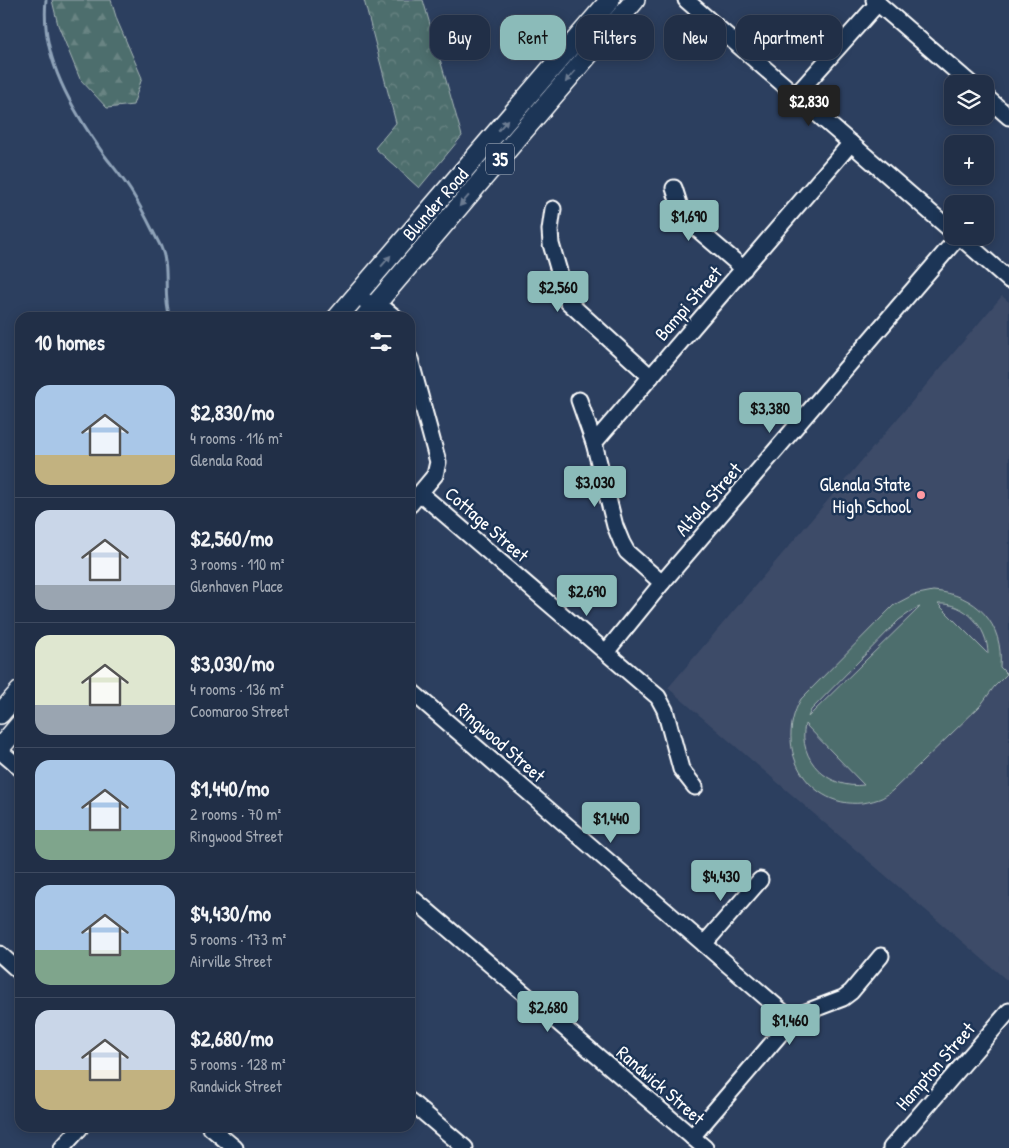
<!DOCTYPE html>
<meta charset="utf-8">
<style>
:root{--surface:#212f47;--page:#2d3b52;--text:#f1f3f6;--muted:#a2a9b4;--line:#3e4a60;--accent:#8bbbb9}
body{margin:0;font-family:"Patrick Hand",sans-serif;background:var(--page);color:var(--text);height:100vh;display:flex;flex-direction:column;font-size:19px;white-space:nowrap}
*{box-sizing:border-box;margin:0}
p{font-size:16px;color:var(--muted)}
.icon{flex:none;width:28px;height:28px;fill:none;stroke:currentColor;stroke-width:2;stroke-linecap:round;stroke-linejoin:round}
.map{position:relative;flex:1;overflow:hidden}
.sheet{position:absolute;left:15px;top:312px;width:400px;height:820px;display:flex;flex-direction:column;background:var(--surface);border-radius:15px;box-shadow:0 2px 12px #0003,0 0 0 1px var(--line)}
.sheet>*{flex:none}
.guide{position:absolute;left:430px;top:15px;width:475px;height:45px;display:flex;gap:10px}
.controls{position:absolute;left:944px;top:75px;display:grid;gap:10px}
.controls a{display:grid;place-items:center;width:50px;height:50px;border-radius:10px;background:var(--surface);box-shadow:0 2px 12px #0003,0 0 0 1px var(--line);font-size:25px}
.price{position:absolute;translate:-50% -42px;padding:0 11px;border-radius:5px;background:var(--accent);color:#111;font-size:16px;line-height:32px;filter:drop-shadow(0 1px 2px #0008)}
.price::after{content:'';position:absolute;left:50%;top:30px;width:15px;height:11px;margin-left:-8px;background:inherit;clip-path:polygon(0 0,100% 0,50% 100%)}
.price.selected{background:#222;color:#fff}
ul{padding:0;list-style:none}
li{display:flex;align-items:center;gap:15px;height:125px;padding:0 20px}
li+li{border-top:1px solid var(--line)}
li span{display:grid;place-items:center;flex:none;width:140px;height:100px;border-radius:15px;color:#555}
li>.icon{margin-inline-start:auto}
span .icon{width:60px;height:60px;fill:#fffc;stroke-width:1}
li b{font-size:21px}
h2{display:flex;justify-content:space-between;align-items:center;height:60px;padding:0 20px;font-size:21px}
.tag{padding:0 18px;border-radius:15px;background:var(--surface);box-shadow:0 2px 12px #0003,0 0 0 1px var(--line);font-size:18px;line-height:45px}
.tag.selected{background:var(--accent);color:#111}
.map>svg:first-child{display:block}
</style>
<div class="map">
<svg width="1009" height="1148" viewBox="0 0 1009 1148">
<defs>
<pattern id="forest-firs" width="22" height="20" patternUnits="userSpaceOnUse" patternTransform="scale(1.25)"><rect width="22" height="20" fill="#4e6e6d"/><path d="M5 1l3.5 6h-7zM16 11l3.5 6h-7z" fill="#698483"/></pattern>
<pattern id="park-crowns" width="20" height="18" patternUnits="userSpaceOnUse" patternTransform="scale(1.25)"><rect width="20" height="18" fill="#4e6e6d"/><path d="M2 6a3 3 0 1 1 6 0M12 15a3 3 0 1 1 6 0" fill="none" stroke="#698483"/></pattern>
</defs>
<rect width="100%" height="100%" fill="#2c3f5f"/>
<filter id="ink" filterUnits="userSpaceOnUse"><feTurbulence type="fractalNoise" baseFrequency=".02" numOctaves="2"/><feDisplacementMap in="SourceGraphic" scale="10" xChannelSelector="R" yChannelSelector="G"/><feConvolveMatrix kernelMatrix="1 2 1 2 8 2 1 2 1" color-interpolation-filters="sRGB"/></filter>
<g filter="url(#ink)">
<polygon fill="#3e4b68" points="1002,296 1009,302 1009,982 668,688"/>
<polygon fill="url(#forest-firs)" stroke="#a6b6b6" points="52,0 111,0 117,20 142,78 133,105 107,108 80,79 58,25"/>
<polygon fill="url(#park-crowns)" stroke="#a6b6b6" points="364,0 423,0 462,136 419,188 375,148 396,123"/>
<path fill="#4e6e6d" stroke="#a6b6b6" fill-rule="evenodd" d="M933 591C977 594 1004 624 1000 667L1007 674 994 687 980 706 892 791C888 794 883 798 879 799 818 821 769 755 801 699L894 605 913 595ZM938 604C965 602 988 628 988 654ZM920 607 808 717 811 710 899 620 915 609ZM805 724 864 785C829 790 797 760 805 724Z"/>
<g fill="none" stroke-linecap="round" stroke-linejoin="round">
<path stroke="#8fa3b9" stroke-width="3" d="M46 0C40 58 73 111 105 156 115 169 126 182 134 196 144 212 152 230 161 247 171 269 162 295 170 318"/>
<defs>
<g id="minor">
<polyline points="686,0 952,231"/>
<polyline points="874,0 971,84"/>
<polyline points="796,95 878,3"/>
<polyline points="985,96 1009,117"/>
<polyline points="674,188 681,210 690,223 744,269"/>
<polyline points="553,209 550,230 551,244 568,302 651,377"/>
<polyline points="959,236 1009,280"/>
<polyline points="365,301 386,310 396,318"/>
<polyline points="410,359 438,462 435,475 410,505"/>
<polyline points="579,400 594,443 615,526 622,543 627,552 662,583"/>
<polyline points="594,443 851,143"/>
<polyline points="420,493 658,697 665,710 681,769 695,787"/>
<polyline points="606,652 662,583 959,236"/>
<polyline points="410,690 792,1020"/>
<polyline points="0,751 20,768"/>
<polyline points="410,896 705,1148"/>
<polyline points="704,944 760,880"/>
<polyline points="0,954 20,972"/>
<polyline points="410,1101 465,1148"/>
<polyline points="211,1128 235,1148"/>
<polyline points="692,1137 792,1020 798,1015 843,998 851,992 881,956"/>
<polyline points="62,1148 80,1128"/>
<polyline points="891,1148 1009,1011"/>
</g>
<g id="major">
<polyline points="337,318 610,0"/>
<polyline points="364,318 635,0"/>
<polyline points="0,714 20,691"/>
<polyline points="0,748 20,724"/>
</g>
</defs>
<use href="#minor" stroke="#fff" stroke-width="19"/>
<use href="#major" stroke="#fff" stroke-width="22"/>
<use href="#minor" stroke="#1d3557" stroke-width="15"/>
<use href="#major" stroke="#1d3557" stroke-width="19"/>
</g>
<defs><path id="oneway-solid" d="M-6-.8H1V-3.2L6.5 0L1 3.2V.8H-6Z" transform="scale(1.25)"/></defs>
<g fill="#6c7c92">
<use href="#oneway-solid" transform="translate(570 77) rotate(130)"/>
<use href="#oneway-solid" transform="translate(503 125) rotate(-49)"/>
<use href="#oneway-solid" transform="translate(464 201) rotate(131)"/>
<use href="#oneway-solid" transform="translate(386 261) rotate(-49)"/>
</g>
</g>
<circle fill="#ff9aa2" stroke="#1d3557" stroke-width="2" cx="921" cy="495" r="5"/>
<g text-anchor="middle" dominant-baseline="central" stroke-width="5" stroke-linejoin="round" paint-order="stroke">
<rect fill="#1d3557" stroke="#bbc2cd" stroke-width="1" x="486" y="143.5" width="28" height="31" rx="4"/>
<g font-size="18" font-weight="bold" fill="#fff">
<text x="500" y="159">35</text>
</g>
<g font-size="19" fill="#fff" stroke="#1d3557">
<text transform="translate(435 204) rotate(-49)">Blunder Road</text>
<text transform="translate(688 303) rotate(-49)">Bampi Street</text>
<text transform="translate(708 499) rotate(-49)">Altola Street</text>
<text transform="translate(487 524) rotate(41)">Cottage Street</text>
<text transform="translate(501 742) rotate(41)">Ringwood Street</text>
<text transform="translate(935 1066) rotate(-49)">Hampton Street</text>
<text transform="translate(661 1085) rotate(41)">Randwick Street</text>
</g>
<g font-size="19" fill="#fff" stroke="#1d3557" text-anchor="end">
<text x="911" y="484">Glenala State<tspan x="911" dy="22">High School</tspan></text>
</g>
</g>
</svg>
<div class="controls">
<a><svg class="icon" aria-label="layers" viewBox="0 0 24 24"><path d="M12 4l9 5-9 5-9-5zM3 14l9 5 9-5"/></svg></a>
<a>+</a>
<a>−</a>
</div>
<b class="price selected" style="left:809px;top:127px">$2,830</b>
<b class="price" style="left:689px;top:242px">$1,690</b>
<b class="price" style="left:558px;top:313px">$2,560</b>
<b class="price" style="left:770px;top:434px">$3,380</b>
<b class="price" style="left:595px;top:508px">$3,030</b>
<b class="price" style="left:587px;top:617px">$2,690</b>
<b class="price" style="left:611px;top:844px">$1,440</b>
<b class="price" style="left:721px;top:902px">$4,430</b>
<b class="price" style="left:548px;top:1033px">$2,680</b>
<b class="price" style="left:790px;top:1046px">$1,460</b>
<div class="guide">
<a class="tag">Buy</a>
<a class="tag selected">Rent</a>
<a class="tag">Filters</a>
<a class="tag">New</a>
<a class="tag">Apartment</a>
</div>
<section class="sheet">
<h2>10 homes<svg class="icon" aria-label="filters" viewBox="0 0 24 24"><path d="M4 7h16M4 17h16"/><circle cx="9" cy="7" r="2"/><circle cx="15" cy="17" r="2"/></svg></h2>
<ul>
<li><span style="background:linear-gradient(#a9c7e8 70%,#c2b280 0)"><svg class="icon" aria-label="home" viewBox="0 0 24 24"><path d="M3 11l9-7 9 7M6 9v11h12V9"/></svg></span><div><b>$2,830/mo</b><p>4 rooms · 116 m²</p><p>Glenala Road</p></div></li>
<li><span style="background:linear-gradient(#c9d6e8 75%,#9aa5b1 0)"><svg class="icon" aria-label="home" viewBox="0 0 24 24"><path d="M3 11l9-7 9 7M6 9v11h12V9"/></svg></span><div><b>$2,560/mo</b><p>3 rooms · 110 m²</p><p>Glenhaven Place</p></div></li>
<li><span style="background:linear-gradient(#dfe7d0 70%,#9aa5b1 0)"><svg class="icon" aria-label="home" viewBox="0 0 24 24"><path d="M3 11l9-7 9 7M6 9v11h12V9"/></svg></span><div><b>$3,030/mo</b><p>4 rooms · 136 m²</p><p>Coomaroo Street</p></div></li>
<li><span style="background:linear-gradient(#a9c7e8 70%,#7fa58c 0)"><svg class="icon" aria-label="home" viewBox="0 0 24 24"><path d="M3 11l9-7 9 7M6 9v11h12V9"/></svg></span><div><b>$1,440/mo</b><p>2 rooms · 70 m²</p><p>Ringwood Street</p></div></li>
<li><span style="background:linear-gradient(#a9c7e8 65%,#7fa58c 0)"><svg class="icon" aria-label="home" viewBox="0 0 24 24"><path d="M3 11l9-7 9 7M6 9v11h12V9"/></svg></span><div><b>$4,430/mo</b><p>5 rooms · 173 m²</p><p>Airville Street</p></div></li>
<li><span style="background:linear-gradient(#c9d6e8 60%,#c2b280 0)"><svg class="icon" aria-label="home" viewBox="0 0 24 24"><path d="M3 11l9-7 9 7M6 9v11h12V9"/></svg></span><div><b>$2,680/mo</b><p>5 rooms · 128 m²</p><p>Randwick Street</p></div></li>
</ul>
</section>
</div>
